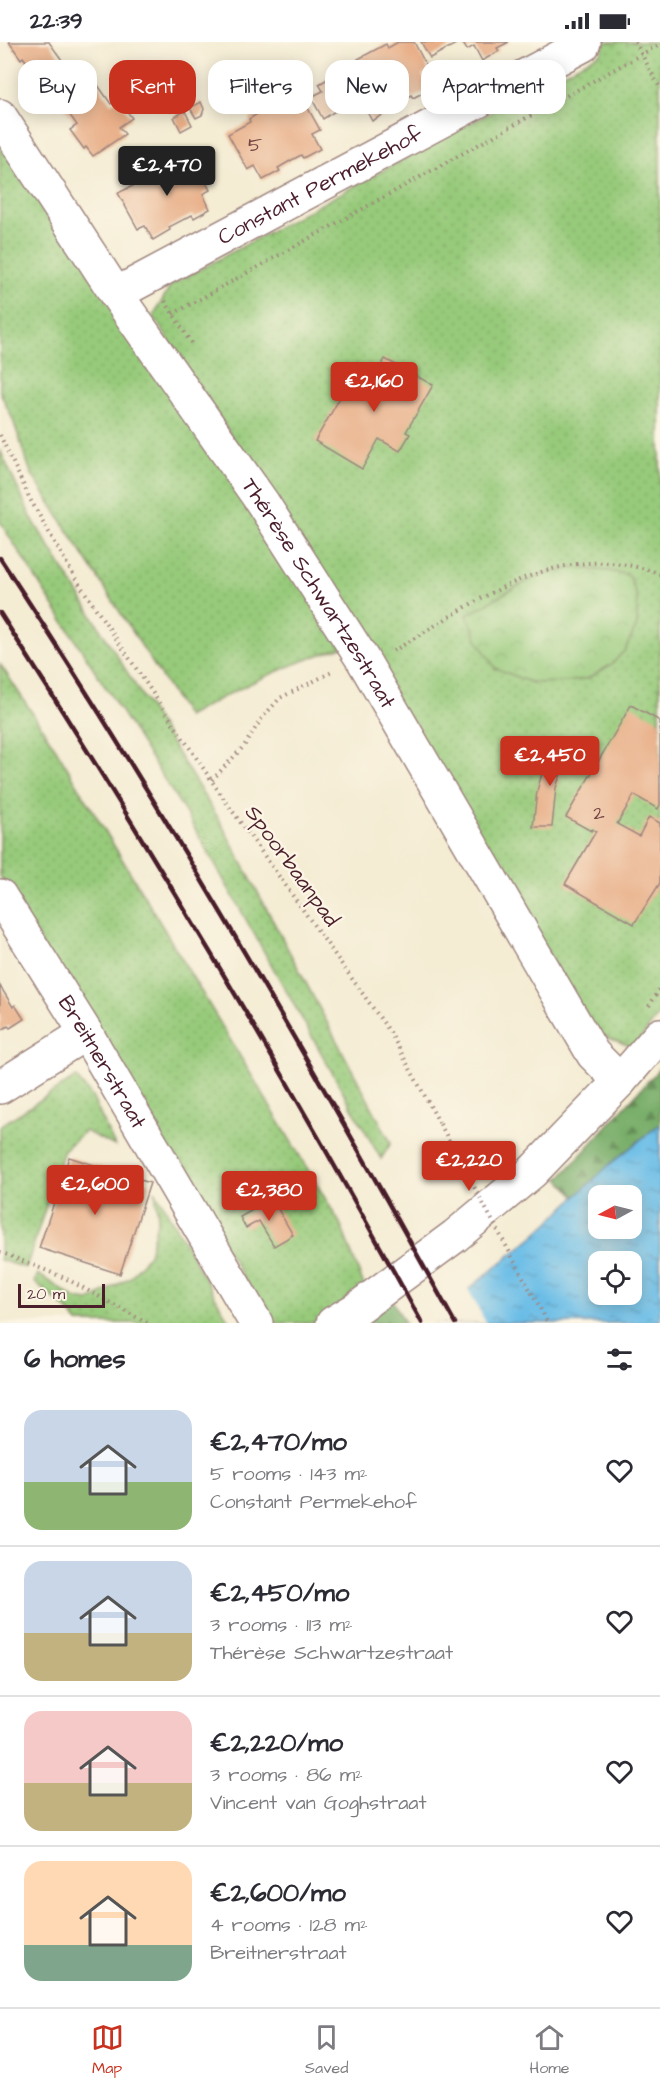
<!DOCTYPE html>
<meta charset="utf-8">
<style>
:root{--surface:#fff;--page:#f2f2f3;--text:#2b2b33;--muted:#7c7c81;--line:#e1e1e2;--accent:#c8321e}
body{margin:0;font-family:"Architects Daughter",sans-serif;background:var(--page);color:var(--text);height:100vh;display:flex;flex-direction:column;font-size:22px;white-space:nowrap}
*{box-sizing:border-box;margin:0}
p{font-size:20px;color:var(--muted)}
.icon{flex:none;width:33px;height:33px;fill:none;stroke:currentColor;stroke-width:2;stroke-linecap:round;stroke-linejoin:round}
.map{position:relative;height:1281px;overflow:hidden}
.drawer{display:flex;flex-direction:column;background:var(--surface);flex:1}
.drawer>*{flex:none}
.top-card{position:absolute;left:18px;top:18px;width:624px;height:54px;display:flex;gap:12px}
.needle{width:39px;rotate:263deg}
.controls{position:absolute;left:588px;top:1143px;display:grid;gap:12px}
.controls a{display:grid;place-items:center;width:54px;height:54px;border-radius:12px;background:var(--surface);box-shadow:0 3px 15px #0003;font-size:30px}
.scale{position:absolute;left:18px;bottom:15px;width:87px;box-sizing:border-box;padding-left:6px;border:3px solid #4a1f2b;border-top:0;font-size:16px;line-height:21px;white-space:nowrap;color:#4a1f2b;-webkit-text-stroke:4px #fcf5e5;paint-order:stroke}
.price{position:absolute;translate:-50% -51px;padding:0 14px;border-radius:6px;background:var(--accent);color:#fff;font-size:20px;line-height:39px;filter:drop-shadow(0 2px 3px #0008)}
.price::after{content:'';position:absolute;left:50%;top:36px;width:18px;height:14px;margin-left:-9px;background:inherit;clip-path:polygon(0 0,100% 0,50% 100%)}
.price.selected{background:#222;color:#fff}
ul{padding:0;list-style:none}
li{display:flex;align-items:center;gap:18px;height:150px;padding:0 24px}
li+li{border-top:2px solid var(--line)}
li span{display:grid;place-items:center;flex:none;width:168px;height:120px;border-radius:18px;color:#555}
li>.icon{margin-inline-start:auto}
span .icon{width:72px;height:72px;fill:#fffc;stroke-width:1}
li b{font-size:26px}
h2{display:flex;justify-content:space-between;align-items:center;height:72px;padding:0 24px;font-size:26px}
.pill{padding:0 21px;border-radius:18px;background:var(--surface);box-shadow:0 3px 15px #0003;font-size:21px;line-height:54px}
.pill.selected{background:var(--accent);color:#fff}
.status{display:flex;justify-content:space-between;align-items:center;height:42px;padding:0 30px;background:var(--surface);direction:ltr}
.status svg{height:16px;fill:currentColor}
.tab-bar{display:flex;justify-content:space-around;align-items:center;height:84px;border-top:2px solid var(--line);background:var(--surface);font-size:16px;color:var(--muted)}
.tab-bar a{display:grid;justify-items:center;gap:3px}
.tab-bar .selected{color:var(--accent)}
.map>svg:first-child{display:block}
</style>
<div class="status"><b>22:39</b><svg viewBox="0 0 49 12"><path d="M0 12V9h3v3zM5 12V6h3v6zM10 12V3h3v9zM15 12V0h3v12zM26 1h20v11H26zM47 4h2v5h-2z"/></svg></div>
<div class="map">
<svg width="660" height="1281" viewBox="0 0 660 1281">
<defs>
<pattern id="grass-dots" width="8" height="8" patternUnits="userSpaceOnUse" patternTransform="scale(1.5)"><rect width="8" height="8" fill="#97ca7a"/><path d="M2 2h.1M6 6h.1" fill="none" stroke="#84ad6a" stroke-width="1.8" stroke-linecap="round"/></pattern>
<pattern id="forest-firs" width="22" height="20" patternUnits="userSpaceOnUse" patternTransform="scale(1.5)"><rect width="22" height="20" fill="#79ae6a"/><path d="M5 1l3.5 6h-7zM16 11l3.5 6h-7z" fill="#658d57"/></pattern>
<pattern id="park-crowns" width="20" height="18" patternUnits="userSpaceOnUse" patternTransform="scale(1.5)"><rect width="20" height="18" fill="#97ca7a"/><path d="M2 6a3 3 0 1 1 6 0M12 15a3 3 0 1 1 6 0" fill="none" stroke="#84ad6a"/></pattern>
<pattern id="water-ripples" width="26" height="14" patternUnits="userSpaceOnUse" patternTransform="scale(1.5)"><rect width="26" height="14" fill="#6bbde7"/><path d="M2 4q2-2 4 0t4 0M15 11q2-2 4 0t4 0" fill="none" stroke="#5a99bb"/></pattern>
</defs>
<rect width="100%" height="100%" fill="#fcf5e5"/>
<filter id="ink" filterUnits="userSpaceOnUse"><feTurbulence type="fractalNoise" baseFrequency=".0167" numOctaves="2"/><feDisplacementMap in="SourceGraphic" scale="12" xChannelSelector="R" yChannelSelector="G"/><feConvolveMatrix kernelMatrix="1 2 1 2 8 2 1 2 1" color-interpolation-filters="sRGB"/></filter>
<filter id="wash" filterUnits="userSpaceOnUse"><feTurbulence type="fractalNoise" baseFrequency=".008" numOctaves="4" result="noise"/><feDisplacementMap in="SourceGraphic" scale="24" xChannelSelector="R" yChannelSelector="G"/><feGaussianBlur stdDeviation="1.35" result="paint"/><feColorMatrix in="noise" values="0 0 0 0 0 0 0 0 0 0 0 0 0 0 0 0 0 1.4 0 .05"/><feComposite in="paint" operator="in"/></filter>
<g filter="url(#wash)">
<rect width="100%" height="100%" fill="#f4ecd3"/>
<g fill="url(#grass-dots)" stroke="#707452" stroke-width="1.5">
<polygon points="605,0 660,0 660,971 634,1005 597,992 244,414 153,274 171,243 601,11"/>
<path d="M0 75 343 605C288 622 237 646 187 675L31 431 13 378 0 350Z"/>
<polygon points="0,408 32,477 221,781 391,1101 381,1117 187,773 0,480"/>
<polygon points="0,622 56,707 340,1181 365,1246 314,1281 271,1281 0,834"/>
<polygon points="76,1035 92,1055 115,1104 85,1089 64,1108 26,1226 0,1218 0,1084"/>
<polygon points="155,1148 230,1281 78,1281 66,1267 34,1240 38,1232 76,1257 89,1259 131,1235 149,1212 158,1176"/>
</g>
<g fill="url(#forest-firs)" stroke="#62664a" stroke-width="1.5">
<polygon points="660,1026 660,1082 609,1123 576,1155 559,1137"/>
<polygon points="389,1252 405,1281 343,1281"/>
</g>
<polygon fill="url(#park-crowns)" stroke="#707452" stroke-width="1.5" points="574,526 609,529 629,533 637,555 637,583 625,608 612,622 589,636 567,640 532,641 495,626 479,601 467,573 512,547 541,533"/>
<path fill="url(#water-ripples)" stroke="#5a6e89" stroke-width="1.5" fill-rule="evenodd" d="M660 1082V1281H434L470 1246 535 1193 609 1123ZM598 1154H632V1186H598ZM598 1220H632V1252H598Z"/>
<polygon fill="#f4ecd3" points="467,1245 486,1281 431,1281 432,1279"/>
<g id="blocks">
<g fill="#e8ae87">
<polygon points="9,0 49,0 69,28 74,25 85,41 93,36 111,62 118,57 132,76 119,85 125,92 93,114 86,105 84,107 70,88 77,83 62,62 56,66 37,40 40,38 23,15 21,17"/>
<polygon points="398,0 414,0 429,29 422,33 430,47 413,56 411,53 388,66 390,69 372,79 364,64 357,68 337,32 360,21 358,17 386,2 388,6"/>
<polygon points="421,0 455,0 456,2 430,16"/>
<polygon points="462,0 509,0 497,6 499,9 482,19 474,4 467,8"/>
<polygon points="331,35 346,62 323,77 311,55 323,49 319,42"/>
<polygon points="176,48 184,62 171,70 163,56"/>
<polygon points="300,52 320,88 312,92 320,107 303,116 301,113 290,119 278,126 280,129 263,138 255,124 248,128 228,92 250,80 249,77 262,69 276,61 278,65"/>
<polygon points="201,60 204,67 202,73 196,76 190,66"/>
<polygon points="185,69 192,83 181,89 174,75"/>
<polygon points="191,113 210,148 203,152 210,167 194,176 192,173 169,185 170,188 153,198 145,184 138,187 118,151 141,140 139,136 167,121 168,125"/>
<polygon points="385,317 433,343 406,390 410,392 400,409 379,397 362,427 315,399 341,354 337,351 348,333 369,345"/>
<polygon points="631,663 660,679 660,763 658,767 634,753 617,782 639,794 649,775 660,781 660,841 634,882 565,842 596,789 592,787 591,789 566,775"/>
<polygon points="556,701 572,711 562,728 556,746 552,785 533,785 537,749 543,728"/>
<polygon points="0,944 13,965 15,963 24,977 10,986 8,984 0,989"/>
<polygon points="69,1115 150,1141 120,1232 39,1206"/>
<polygon points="272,1157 293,1193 274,1204 259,1179 246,1186 240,1175"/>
</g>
</g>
</g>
<g filter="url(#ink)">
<use href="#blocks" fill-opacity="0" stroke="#9f867f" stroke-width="1.5"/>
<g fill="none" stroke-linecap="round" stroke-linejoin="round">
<defs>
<g id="minor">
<path id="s1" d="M0 74 116 252 262 460 363 618 593 1012 620 1039"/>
<path id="s2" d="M116 252 583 3 584 0"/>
<path id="s3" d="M0 854 86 991 256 1281"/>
<polyline points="0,1045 86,991"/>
<polyline points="333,1281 355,1268 455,1194 532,1130 620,1039 660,993"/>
</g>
</defs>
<use href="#minor" stroke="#9f867f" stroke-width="36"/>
<g stroke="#9f867f" stroke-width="4" stroke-dasharray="1.5 4.5" stroke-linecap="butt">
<polyline points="635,0 660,46"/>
<polyline points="165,259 193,304"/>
<polyline points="173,272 660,2"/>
<polyline points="0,393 30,457 74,534 226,760 390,990 440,1082"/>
<path d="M393 609C477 560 558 494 660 532"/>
<polyline points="212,738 244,704 262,676 280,656 334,629"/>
<polyline points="649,964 660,947"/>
<polyline points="0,1210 65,1236 147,1281"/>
</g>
<use href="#minor" stroke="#fff" stroke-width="33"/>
<g stroke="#4a1f2b" stroke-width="4.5">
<path d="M0 516C163 764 312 1021 455 1281"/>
<path d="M0 571C149 803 290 1039 422 1281"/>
</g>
<polyline stroke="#9f867f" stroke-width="4" stroke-dasharray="1.5 4.5" stroke-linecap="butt" points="440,1082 548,1281"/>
</g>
</g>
<g text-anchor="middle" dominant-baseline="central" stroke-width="5" stroke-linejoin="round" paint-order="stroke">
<g font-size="20" fill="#724342">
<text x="255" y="103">5</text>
<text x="599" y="771">2</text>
</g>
<g font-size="22" fill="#4a1f2b" stroke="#fcf5e5">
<text stroke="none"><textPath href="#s2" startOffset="231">Constant Permekehof</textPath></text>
<text stroke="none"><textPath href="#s1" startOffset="574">Thérèse Schwartzestraat</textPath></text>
<text transform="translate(292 824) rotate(54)">Spoorbaanpad</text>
<text stroke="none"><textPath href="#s3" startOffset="195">Breitnerstraat</textPath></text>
</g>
</g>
</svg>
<div class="controls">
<a><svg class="needle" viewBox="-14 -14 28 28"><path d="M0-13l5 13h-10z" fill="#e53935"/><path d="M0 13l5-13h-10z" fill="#7c7c81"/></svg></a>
<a><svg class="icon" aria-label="locate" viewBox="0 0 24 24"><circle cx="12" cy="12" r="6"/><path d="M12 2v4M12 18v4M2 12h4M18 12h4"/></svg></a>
</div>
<div class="scale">20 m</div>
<b class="price selected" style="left:167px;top:155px">€2,470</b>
<b class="price" style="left:374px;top:371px">€2,160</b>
<b class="price" style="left:550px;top:745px">€2,450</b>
<b class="price" style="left:469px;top:1150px">€2,220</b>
<b class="price" style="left:95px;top:1174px">€2,600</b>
<b class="price" style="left:269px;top:1180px">€2,380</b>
<div class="top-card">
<a class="pill">Buy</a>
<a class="pill selected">Rent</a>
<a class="pill">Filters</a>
<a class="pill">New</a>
<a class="pill">Apartment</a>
</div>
</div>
<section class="drawer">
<h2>6 homes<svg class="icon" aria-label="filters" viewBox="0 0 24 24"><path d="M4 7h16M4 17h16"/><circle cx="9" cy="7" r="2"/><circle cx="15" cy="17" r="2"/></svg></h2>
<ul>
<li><span style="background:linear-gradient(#c9d6e8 60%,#8fb573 0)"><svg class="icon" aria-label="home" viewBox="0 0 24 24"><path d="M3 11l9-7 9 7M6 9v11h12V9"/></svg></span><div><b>€2,470/mo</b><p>5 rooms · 143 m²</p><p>Constant Permekehof</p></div><svg class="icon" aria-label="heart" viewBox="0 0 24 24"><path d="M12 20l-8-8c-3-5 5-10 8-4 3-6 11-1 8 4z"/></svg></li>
<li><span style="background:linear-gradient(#c9d6e8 60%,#c2b280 0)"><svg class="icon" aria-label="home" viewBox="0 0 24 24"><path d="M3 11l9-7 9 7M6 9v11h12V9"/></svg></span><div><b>€2,450/mo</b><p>3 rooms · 113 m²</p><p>Thérèse Schwartzestraat</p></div><svg class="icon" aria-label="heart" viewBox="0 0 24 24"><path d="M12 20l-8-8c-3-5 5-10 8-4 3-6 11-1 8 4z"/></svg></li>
<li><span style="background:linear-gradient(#f6c9c9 60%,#c2b280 0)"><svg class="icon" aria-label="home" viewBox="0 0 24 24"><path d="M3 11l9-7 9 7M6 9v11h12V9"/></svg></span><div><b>€2,220/mo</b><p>3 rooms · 86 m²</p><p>Vincent van Goghstraat</p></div><svg class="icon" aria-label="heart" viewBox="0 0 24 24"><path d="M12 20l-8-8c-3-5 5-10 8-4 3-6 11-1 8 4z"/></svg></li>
<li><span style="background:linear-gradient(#ffd9b3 70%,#7fa58c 0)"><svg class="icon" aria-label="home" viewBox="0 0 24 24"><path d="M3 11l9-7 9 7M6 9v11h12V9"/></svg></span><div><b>€2,600/mo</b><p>4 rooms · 128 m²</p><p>Breitnerstraat</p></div><svg class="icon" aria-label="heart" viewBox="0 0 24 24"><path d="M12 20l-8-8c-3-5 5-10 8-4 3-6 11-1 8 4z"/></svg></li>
</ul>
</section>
<nav class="tab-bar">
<a class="selected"><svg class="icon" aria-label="map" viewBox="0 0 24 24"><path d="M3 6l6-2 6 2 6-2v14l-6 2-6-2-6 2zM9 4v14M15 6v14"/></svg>Map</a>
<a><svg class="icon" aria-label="saved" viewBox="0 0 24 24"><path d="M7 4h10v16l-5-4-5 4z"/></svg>Saved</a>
<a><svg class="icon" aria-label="home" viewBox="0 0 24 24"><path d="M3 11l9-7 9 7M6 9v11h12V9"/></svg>Home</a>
</nav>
